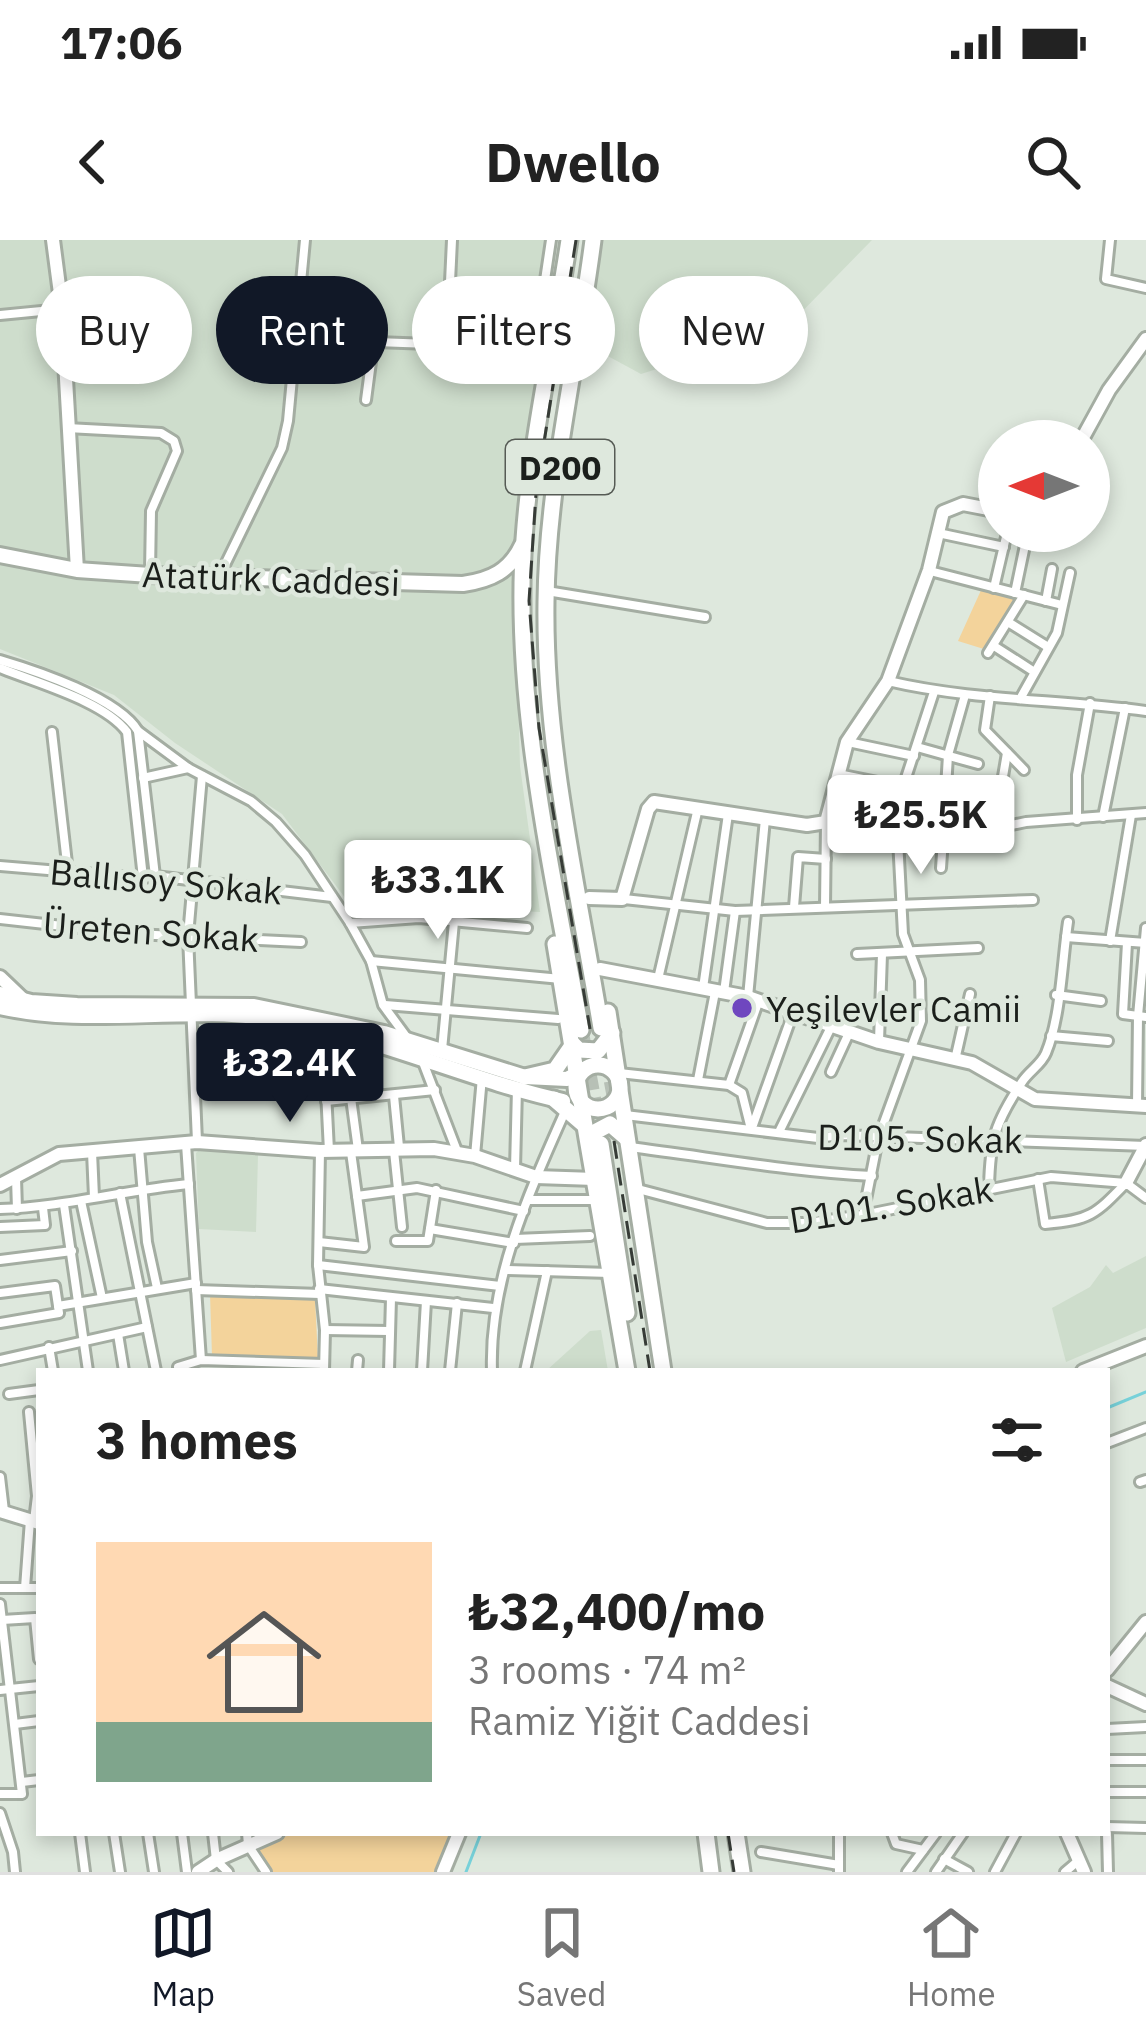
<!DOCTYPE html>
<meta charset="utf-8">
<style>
:root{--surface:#fff;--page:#f6f6f6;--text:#222;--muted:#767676;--line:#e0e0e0;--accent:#111827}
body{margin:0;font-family:"IBM Plex Sans",sans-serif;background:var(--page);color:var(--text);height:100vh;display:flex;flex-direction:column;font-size:45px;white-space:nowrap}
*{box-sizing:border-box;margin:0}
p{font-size:39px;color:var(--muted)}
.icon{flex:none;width:66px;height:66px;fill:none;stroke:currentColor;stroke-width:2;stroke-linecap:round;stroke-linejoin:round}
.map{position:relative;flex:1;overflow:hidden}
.panel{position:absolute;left:36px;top:1128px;width:1074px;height:468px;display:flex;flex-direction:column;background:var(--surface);border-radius:0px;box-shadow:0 6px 18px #0003}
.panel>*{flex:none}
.guide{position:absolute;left:36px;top:36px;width:1074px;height:108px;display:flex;gap:24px}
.needle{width:78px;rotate:270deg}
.tools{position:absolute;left:978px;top:180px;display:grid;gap:24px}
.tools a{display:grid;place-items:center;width:132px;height:132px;border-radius:50%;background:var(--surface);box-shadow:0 6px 18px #0003;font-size:60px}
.price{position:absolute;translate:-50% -102px;padding:0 27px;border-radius:12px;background:#fff;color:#222;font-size:39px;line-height:78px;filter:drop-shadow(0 3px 6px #0008)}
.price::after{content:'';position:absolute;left:50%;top:72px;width:36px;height:27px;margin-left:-18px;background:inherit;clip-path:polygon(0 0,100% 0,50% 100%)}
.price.on{background:var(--accent);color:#fff}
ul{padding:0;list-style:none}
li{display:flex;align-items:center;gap:36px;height:300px;padding:0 60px}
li+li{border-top:3px solid var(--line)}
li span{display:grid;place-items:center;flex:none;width:336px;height:240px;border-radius:0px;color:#555}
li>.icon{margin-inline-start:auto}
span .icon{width:144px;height:144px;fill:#fffc;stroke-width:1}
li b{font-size:51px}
h2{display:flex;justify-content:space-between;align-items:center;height:144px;padding:0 60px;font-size:51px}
.tag{padding:0 42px;border-radius:54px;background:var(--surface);box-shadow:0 6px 18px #0003;font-size:42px;line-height:108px}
.tag.on{background:var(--accent);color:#fff}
.status{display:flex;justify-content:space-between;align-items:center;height:84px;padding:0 60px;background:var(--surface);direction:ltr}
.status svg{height:33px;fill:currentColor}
header{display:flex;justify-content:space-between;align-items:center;height:156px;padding:0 60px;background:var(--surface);font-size:54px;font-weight:700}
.tab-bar{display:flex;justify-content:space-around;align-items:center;height:168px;border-top:3px solid var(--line);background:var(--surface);font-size:33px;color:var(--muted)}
.tab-bar a{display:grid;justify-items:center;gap:6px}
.tab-bar .on{color:var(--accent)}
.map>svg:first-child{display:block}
</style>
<div class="status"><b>17:06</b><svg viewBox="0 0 49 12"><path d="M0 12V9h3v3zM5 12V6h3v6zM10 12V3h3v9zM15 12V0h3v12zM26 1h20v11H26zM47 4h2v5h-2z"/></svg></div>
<header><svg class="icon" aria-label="back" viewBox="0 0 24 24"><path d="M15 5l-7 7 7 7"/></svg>Dwello<svg class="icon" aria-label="search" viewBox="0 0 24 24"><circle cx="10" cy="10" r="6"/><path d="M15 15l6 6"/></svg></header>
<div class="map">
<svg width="1146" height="1632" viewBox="0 0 1146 1632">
<rect width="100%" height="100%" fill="#dee8dd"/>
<g fill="#ceddcc">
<polygon points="0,0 553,0 514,307 520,526 540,672 412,666 355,671 282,574 175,503 114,455 0,409"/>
<polygon points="594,0 872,0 786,88 641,134 580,101"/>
<polygon points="201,908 258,915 256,992 199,989 196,913"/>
<polygon points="1146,1016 1146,1088 1066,1122 1052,1068 1090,1047 1106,1025 1113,1033"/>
<polygon points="601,1090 608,1131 546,1131 590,1091"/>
</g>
<g fill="#f3d39b">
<polygon points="982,348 1019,358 987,410 958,401"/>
<polygon points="210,1054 315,1057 318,1120 212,1116"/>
<polygon points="294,1593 452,1593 436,1632 269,1632 258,1608"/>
</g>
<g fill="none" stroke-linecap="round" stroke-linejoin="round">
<g stroke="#77d1d9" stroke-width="3">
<polyline points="1107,1168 1146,1152"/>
<polyline points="466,1632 481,1593"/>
</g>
<g stroke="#b7c0b6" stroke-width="15" stroke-dasharray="15 8" stroke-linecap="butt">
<polyline points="581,790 601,899"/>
<polyline points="603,796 615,861"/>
</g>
<defs>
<g id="street">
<polyline points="1110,0 1106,39 1146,48"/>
<polyline points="0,75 62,69"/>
<polyline points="296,99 513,107 549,93"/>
<polyline points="531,102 538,87 551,0"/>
<polyline points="447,105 452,0"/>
<polyline points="366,160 374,99"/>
<polyline points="67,188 161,193 174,201 177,211 151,271 150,333"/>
<polyline points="938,293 1004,307"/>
<polyline points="930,331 1062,365"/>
<polyline points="219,337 282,208 288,181 305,0"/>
<polyline points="994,348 1006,297"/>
<polyline points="547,351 705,377"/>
<polyline points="1015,353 1028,291"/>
<polyline points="1046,361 1052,329"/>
<polyline points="1008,382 1048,407"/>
<polyline points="994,406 1033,431"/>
<polyline points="988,413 1024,355"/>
<path d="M0 420C37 431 118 458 138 491L155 636"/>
<path d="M0 428C36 443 104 461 127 492L143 638"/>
<path d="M888 441C973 461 1060 459 1146 471"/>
<polyline points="990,456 985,490 1024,530"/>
<polyline points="1020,459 1057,393 1070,333"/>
<polyline points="138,491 188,528 251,561 276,582 305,615 350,683 371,721 383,765 408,799"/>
<polyline points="52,492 68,632"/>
<polyline points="848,502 914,516"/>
<polyline points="917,507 978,524"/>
<polyline points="838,534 903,547"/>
<polyline points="143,538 188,528"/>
<polyline points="1103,577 1125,468"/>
<polyline points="1077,580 1077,535 1090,463"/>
<polyline points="994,589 1007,513"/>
<polyline points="828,594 898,599"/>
<polyline points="943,599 948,515 965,455"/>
<polyline points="0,626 143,638 155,636 332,657"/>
<polyline points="941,628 943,599 1026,582 1146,573"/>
<polyline points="624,659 735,671 1033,660"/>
<polyline points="794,667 798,617 826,619"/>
<polyline points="825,667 826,582"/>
<polyline points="0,679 134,694 301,702"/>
<polyline points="350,683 419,678 527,688"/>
<polyline points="1066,697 1146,703"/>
<polyline points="1110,701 1131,575"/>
<polyline points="1127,703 1123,774 1146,777"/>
<polyline points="857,714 978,708"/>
<polyline points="371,721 561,739"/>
<polyline points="658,739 698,568"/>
<polyline points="703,748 728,574"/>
<polyline points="724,752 735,671"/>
<polyline points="1056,755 1101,761"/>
<polyline points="748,757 765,579"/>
<polyline points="385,765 558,779"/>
<polyline points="323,791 329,911"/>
<polyline points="1051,796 1108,801"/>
<polyline points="879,801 882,714"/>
<polyline points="442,810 454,682"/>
<polyline points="421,817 457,911"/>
<polyline points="955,820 970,754"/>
<polyline points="831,832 849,793"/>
<polyline points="619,833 729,845 742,853 751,889"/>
<polyline points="698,840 715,752"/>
<polyline points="729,845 759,760"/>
<polyline points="394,856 399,907"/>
<polyline points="351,858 358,910"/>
<polyline points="326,861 435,850"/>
<polyline points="1137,866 1138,776 1146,688"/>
<polyline points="625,875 818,898 840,895 1146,906"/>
<polyline points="753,885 793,773"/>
<polyline points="779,892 831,787"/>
<polyline points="197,901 188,696 202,536"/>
<polyline points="186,904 201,1120"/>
<path d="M629 907C710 917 791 932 872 936"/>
<polyline points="139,908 147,1002 157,1048"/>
<polyline points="320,911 318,1025 325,1090 324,1131"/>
<polyline points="394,911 402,987"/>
<polyline points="92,912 94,957"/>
<polyline points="475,916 482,837"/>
<polyline points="515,929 517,848"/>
<polyline points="16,938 17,969"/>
<path d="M1038 939 1045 984C1090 980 1095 975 1126 943"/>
<polyline points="634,948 767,983 808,983 863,975 1051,937 1126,943 1146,958"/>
<path d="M989 948C990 899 995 883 1022 842 1029 831 1041 825 1046 813 1061 777 1062 722 1068 682"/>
<polyline points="120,953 156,1131"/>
<polyline points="357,956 417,948 524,971"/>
<polyline points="528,960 598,960"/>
<polyline points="81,961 102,1058"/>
<polyline points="64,965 88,1131"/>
<path d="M0 969C64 967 125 950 189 944"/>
<polyline points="863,975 878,899 921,781 920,740 903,694 898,599 903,547 934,452"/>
<polyline points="0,987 45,985 43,968"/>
<polyline points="430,989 514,1003"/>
<polyline points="515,999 590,996"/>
<polyline points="396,1001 428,1001 436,950"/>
<polyline points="319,1002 364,1007 351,912"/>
<polyline points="0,1020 72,1011"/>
<polyline points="318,1025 500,1046"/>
<polyline points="506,1030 610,1033"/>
<polyline points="319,1049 493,1068"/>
<polyline points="196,1050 320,1054"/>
<polyline points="0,1053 55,1046 58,1066"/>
<polyline points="0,1083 59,1073 58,1066 196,1043"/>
<polyline points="325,1090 389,1091"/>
<polyline points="118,1094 124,1131"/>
<polyline points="49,1107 53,1131"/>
<polyline points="0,1120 147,1087"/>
<polyline points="179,1131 178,1127 201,1120 324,1124"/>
<polyline points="357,1131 358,1120"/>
<polyline points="389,1131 391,1058"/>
<polyline points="422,1131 426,1061"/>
<polyline points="450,1131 457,1063"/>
<path d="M492 1131C489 1042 527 957 563 876"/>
<polyline points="525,1131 547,1031"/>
<polyline points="9,1154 39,1150"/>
<polyline points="29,1172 37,1256 34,1281"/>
<polyline points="1107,1203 1146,1188"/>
<polyline points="0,1237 4,1271"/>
<polyline points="1140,1242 1146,1240"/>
<polyline points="0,1348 39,1348"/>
<polyline points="25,1348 30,1280"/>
<polyline points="0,1364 22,1554 0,1554"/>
<polyline points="2,1380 35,1378 39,1419"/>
<polyline points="0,1450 39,1446"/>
<polyline points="15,1484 39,1481"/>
<polyline points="1107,1489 1146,1487"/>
<polyline points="1107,1520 1146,1520"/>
<polyline points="22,1542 39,1540"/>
<polyline points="1107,1552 1146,1552"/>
<polyline points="0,1573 13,1612 15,1632"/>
<polyline points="1107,1587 1146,1588"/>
<polyline points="80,1593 85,1632"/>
<polyline points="114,1593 120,1632"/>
<polyline points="148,1593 154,1632"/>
<polyline points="182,1593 187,1632"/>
<polyline points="213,1593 216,1620 228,1632"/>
<polyline points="247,1593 248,1605 266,1632"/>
<polyline points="892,1593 896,1604 923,1610"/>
<polyline points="1107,1593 1108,1632"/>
<polyline points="761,1612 839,1625"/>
<polyline points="944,1619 968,1632"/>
<polyline points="839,1632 839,1593"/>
<polyline points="907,1632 936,1593"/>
<polyline points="936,1632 963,1593"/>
<polyline points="995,1632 1016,1593"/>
<polyline points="1065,1632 1078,1621"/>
</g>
<g id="secondary">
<polyline points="53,0 62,69 77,330"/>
<polyline points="1081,201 1109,150 1146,99"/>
<polyline points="589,658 622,659 648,569 654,562 807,585 826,582 847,502 888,441 929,330 943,272 963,264 999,271"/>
<polyline points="600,729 748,757 879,802 972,823 1035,859 1146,866"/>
<polyline points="0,737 23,759"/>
<polyline points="1126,943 1146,905"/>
<polyline points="0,945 59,914 197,902 320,911 434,909 475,916 536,937 595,939"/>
<polyline points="1083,1131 1146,1106"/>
<polyline points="0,1271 39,1283"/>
<polyline points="1107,1430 1146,1382"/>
<polyline points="1107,1446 1146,1464"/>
<polyline points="1067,1593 1084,1632"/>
<polyline points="198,1632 216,1620 277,1593"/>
<polyline points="443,1632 459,1593"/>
</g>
<g id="primary">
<path d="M0 315 77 330 150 335 463 344C491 340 510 331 522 305"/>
<polyline points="0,754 31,762 77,765 254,766 384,793 525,837 567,839 585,829"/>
<path d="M0 767C91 788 186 764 278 780 376 796 467 840 563 861"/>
</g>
<g id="highway">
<path d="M569 0C554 99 531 199 524 299 512 458 553 634 581 790"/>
<path d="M593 0C578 118 547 243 546 362 544 505 578 648 601 788"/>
<path d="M555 704C578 847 602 988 627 1131"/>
<polyline points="608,772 663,1131"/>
<circle cx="598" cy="847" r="22"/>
<polyline points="525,837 555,830 573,804 579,810 598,811 612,793"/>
<polyline points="554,859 583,884"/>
<polyline points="590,902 593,893 610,884 625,897"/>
<polyline points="601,904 627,1073"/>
<polyline points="706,1593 711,1632"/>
<polyline points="736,1593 742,1632"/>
</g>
</defs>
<use href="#street" stroke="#a4ada2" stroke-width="14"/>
<use href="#secondary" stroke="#a4ada2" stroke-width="18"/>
<use href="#primary" stroke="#a4ada2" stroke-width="20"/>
<use href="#highway" stroke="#a4ada2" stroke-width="21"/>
<use href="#street" stroke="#fff" stroke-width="8"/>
<use href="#secondary" stroke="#fff" stroke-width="12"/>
<use href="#primary" stroke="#fff" stroke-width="14"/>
<use href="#highway" stroke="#fff" stroke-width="15"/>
<g stroke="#373c37" stroke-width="3" stroke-dasharray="18 9" stroke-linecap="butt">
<polyline points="576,0 536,253 529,361 539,488 590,789"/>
<polyline points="614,901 650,1131"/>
<polyline points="728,1593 734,1632"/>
</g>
</g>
<circle fill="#6f47bf" stroke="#dee8dd" stroke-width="4.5" cx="742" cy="768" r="12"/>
<g text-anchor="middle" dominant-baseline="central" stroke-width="9" stroke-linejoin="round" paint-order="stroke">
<rect fill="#dee8dd" stroke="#565b55" stroke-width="3" x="506" y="200" width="108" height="54" rx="9"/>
<g font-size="33" font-weight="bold" fill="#1b1f1b">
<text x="560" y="227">D200</text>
</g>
<g font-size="36" fill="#1b1f1b" stroke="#dee8dd">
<text transform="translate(271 338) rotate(2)">Atatürk Caddesi</text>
<text transform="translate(166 641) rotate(5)">Ballısoy Sokak</text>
<text transform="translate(151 691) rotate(4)">Üreten Sokak</text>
<text transform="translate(920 898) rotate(1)">D105. Sokak</text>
<text transform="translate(891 964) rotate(-9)">D101. Sokak</text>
</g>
<g font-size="36" fill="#1b1f1b" stroke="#dee8dd" text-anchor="start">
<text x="766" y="768">Yeşilevler Camii</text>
</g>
</g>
</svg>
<div class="tools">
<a><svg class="needle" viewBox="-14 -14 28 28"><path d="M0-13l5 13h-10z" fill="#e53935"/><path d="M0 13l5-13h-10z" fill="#767676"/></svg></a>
</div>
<b class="price" style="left:921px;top:637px">₺25.5K</b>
<b class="price" style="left:438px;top:702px">₺33.1K</b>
<b class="price on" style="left:290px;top:885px">₺32.4K</b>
<div class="guide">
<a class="tag">Buy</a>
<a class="tag on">Rent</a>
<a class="tag">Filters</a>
<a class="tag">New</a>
</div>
<section class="panel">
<h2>3 homes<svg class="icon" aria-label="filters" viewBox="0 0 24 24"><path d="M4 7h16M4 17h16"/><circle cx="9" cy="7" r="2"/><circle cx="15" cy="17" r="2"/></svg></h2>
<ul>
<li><span style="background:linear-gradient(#ffd9b3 75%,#7fa58c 0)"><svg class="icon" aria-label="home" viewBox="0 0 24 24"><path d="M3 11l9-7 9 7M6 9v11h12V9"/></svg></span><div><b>₺32,400/mo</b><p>3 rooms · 74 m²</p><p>Ramiz Yiğit Caddesi</p></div></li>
</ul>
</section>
</div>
<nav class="tab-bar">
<a class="on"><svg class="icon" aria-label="map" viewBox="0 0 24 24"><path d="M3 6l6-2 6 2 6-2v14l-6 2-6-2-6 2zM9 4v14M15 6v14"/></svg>Map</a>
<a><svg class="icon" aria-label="saved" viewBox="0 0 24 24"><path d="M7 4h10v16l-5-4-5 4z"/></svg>Saved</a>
<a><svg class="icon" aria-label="home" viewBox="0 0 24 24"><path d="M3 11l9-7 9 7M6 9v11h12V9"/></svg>Home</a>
</nav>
